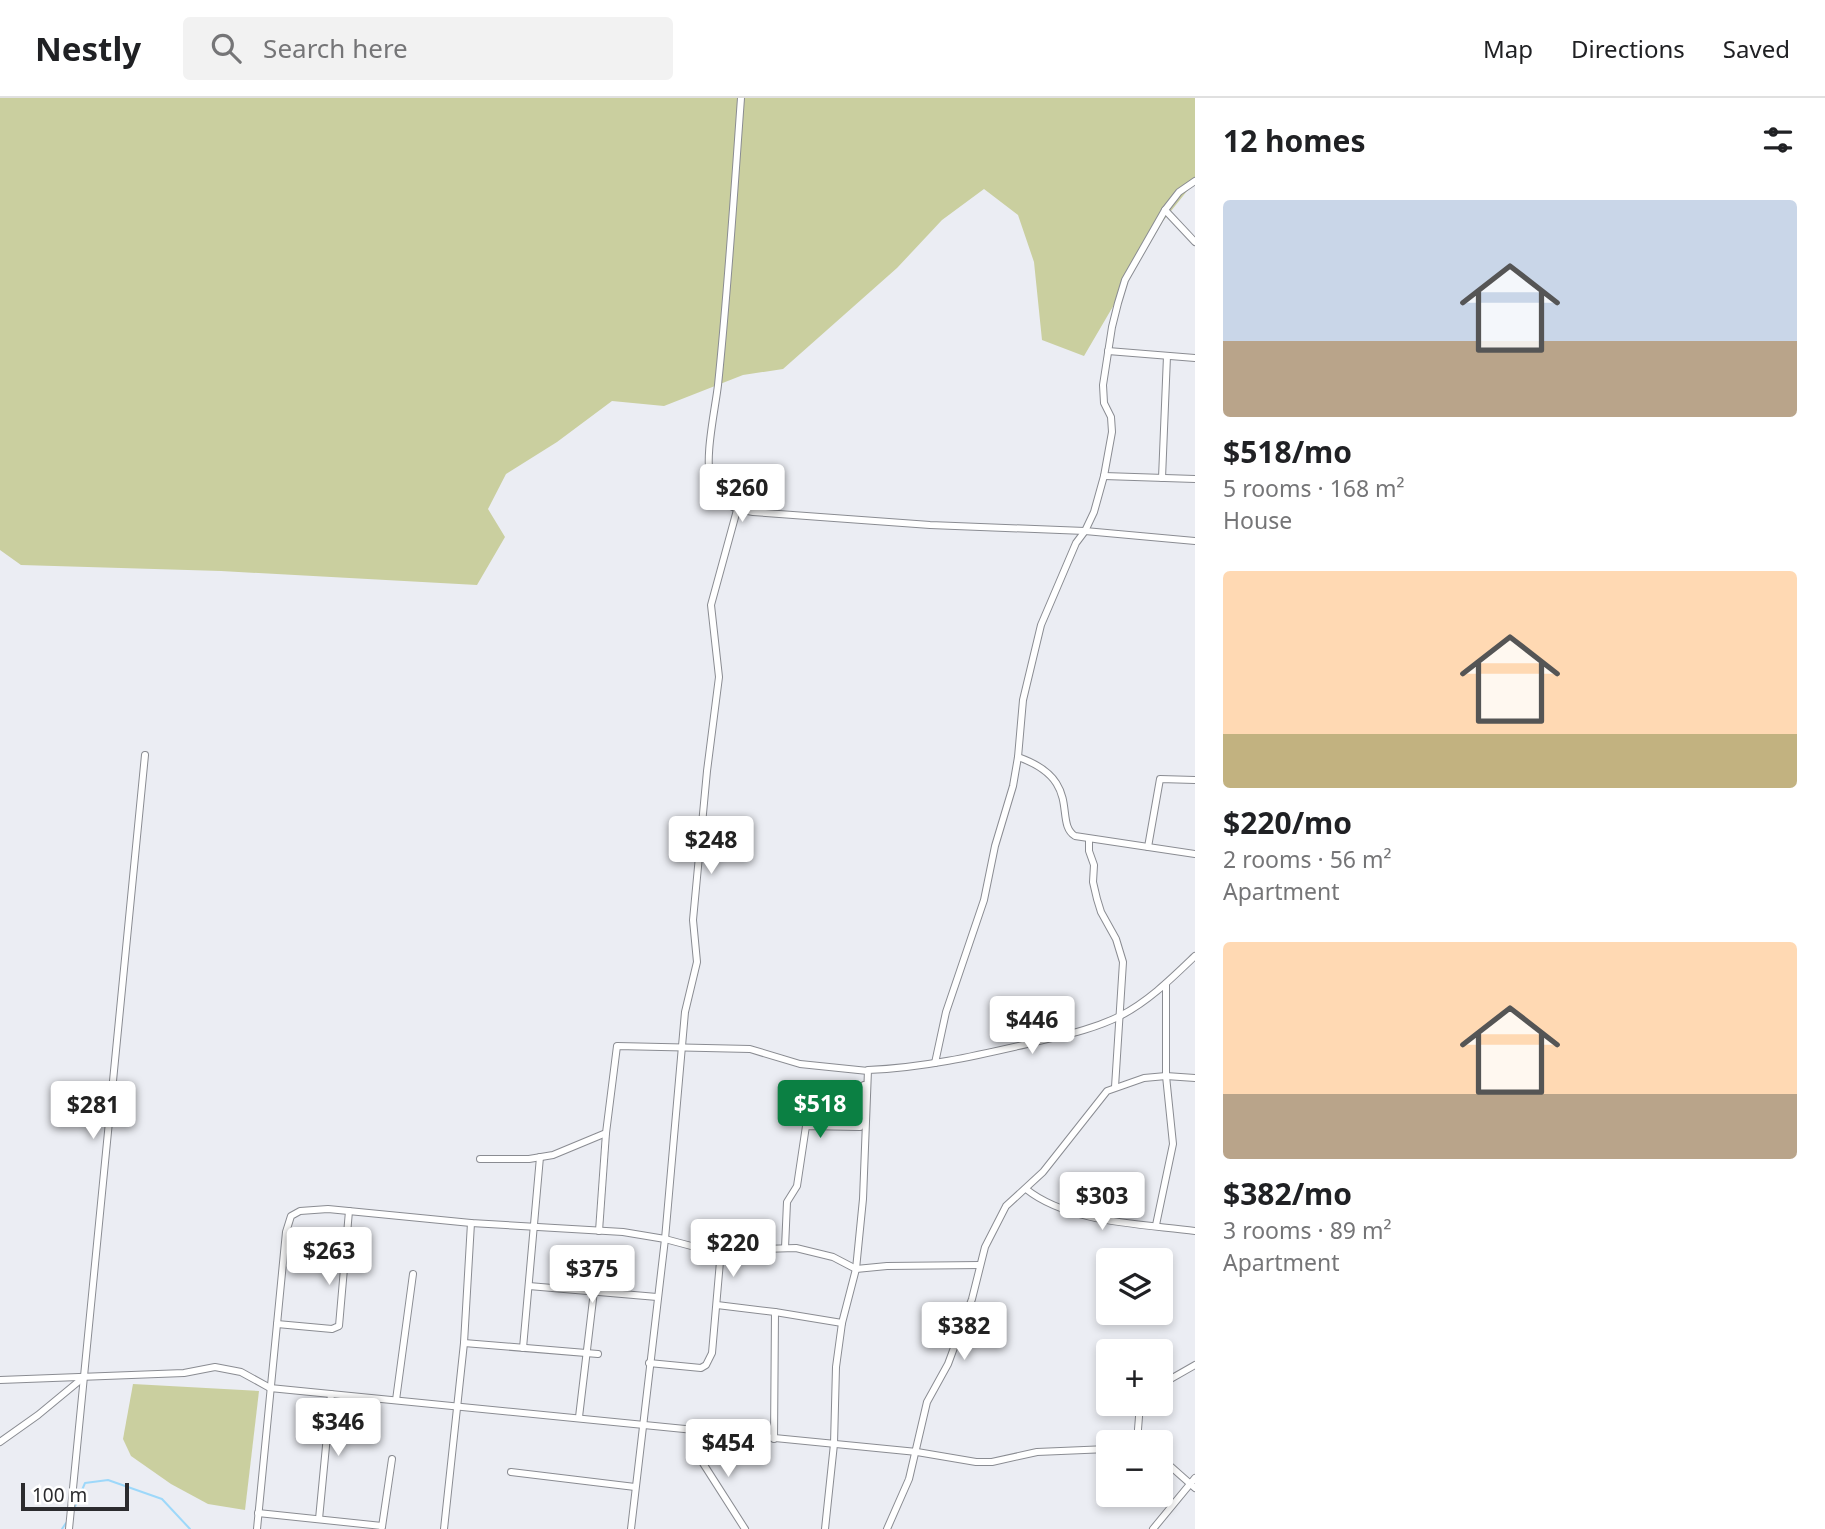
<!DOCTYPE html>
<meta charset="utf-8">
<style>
:root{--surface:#fff;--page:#f2f2f2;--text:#202124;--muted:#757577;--line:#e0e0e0;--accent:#0b8043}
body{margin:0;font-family:"Noto Sans",sans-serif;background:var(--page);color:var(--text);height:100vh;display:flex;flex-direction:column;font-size:26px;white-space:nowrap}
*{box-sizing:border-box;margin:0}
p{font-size:23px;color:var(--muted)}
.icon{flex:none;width:38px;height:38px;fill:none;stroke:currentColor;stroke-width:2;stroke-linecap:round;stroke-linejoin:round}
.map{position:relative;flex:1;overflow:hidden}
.sheet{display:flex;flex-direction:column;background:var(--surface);width:630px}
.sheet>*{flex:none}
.buttons{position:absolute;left:1096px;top:1150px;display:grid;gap:14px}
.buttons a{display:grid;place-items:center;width:77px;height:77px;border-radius:7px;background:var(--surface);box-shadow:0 4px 10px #0003;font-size:35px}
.scale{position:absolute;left:21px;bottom:18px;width:108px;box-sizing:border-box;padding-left:7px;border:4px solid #2b2b2e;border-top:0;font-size:19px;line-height:24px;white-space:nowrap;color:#2b2b2e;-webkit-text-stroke:5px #fff;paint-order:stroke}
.price{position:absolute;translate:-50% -60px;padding:0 16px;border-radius:7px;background:#fff;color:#222;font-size:23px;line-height:46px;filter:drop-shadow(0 2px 4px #0008)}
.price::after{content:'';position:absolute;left:50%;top:42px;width:21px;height:16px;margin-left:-10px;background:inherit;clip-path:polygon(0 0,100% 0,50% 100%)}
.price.active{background:var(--accent);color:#fff}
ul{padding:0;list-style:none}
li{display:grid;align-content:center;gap:14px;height:371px;padding:0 28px}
li span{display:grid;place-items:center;height:217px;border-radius:7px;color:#555}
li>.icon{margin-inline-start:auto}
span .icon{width:126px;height:126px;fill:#fffc;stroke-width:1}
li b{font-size:30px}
h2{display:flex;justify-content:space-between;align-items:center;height:84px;padding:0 28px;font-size:30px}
header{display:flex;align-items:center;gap:42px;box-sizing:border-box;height:98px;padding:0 35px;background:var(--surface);border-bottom:2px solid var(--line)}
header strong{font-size:33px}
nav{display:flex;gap:38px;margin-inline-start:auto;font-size:24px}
.search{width:490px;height:63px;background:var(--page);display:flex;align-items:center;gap:18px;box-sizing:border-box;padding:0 24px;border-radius:7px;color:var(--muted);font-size:26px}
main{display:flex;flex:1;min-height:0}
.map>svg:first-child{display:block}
</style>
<header>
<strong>Nestly</strong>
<div class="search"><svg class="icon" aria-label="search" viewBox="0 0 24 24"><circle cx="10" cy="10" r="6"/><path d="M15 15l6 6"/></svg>Search here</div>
<nav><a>Map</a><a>Directions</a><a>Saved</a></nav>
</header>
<main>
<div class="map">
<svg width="1195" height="1431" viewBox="0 0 1195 1431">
<rect width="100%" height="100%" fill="#ebedf3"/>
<g fill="#cacf9f">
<polygon points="0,0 1195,0 1195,83 1163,123 1084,258 1042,242 1034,164 1018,117 984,91 942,122 897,170 783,271 743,277 664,308 612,303 557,344 506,376 488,411 505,439 477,487 221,473 21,467 0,452"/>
<polygon points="133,1286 259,1293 245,1412 208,1406 171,1386 131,1358 123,1341"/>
</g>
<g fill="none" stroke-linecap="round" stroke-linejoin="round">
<g stroke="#9dd8fa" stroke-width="2">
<polyline points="74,1411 85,1385 108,1382 162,1401 190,1431"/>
<polyline points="62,1431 66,1425"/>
</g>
<defs>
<g id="minor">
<path d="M741 0C734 96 728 191 718 287 715 313 703 364 712 387 719 407 735 411 753 414L930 427 1085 433 1195 443"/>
<polyline points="1165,112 1195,144"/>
<polyline points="1108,253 1195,260"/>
<polyline points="1104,378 1195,381"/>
<polyline points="1162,380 1167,258"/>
<path d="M1018 659C1084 682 1053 724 1075 738L1195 756"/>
<polyline points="1089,741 1089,753 1094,767 1093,784 1097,801 1101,814 1116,841 1123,864 1115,989"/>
<polyline points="1148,749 1160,681 1195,682"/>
<polyline points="935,965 946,914 984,802 995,748 1013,688 1018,659 1023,602 1041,527 1076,445 1085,433 1094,414 1104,378 1112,334 1111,319 1104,305 1103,287 1112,229 1118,205 1125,182 1165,112 1179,94 1195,83"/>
<polyline points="480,1061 529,1061 553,1057 606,1035 617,948 750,951 800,966 868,973"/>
<path d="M1026 1091C1068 1125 1143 1126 1195 1133"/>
<polyline points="1156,1127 1173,1046 1166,978 1166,886"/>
<polyline points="599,1133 606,1035"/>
<polyline points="785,1150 787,1104 797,1088 806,1028 860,1029 864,987"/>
<polyline points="529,1188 657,1199"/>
<polyline points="717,1207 775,1214 774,1341"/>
<polyline points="775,1214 842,1225"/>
<polyline points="277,1226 332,1231 339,1228 349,1113"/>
<polyline points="464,1245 598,1256"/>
<polyline points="523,1250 540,1059"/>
<polyline points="649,1265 701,1270 706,1267 712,1255 721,1152"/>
<polyline points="0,1282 184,1275 215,1269 241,1274 270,1290 917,1354 976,1364 992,1364 1037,1354 1108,1351"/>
<polyline points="1160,1287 1195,1267"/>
<polyline points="396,1302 413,1176"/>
<polyline points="579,1319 594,1193"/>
<polyline points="698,1333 699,1359 745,1431"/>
<polyline points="0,1344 38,1317 84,1279"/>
<polyline points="1137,1344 1140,1306"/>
<polyline points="1160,1359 1195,1390"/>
<polyline points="511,1374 635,1389"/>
<polyline points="258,1415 382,1428"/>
<polyline points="319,1421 331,1296"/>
<polyline points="382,1429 392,1361"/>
<polyline points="69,1431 145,657"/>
<polyline points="257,1431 286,1134 291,1118 300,1113 328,1111 471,1125 623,1134 665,1141 695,1149 721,1152 796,1150 833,1159 856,1171 887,1168 980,1167"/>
<polyline points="444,1431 464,1245 471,1125"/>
<polyline points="631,1431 665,1141 685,914 697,864 693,822 707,673 719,579 711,507 737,412"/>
<path d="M825 1431 834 1346 836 1269 842 1225 856 1171 863 1101 868 972C922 970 975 958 1027 946 1059 938 1090 933 1120 918 1149 903 1172 880 1195 858"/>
<polyline points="887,1431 909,1381 927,1304 948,1266 972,1201 985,1149 1006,1108 1043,1074 1107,993 1144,980 1166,978 1195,980"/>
<polyline points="1153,1431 1195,1380"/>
</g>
</defs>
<use href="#minor" stroke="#8a8c92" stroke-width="8"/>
<use href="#minor" stroke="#fff" stroke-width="6"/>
</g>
</svg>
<div class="buttons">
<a><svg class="icon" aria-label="layers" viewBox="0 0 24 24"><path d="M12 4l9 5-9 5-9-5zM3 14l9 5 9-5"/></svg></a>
<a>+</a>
<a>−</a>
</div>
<div class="scale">100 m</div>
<b class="price" style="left:742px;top:426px">$260</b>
<b class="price" style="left:711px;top:778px">$248</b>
<b class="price" style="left:1032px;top:958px">$446</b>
<b class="price active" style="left:820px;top:1042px">$518</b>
<b class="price" style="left:93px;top:1043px">$281</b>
<b class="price" style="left:1102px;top:1134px">$303</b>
<b class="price" style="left:733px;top:1181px">$220</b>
<b class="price" style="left:329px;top:1189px">$263</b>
<b class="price" style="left:592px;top:1207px">$375</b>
<b class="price" style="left:964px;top:1264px">$382</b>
<b class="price" style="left:338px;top:1360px">$346</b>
<b class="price" style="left:728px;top:1381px">$454</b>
</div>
<section class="sheet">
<h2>12 homes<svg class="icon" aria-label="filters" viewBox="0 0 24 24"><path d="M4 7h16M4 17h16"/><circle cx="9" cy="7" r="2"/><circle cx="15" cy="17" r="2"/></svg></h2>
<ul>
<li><span style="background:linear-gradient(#c9d6e8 65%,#b9a48a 0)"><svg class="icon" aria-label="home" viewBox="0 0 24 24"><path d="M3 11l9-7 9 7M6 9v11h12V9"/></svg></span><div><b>$518/mo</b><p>5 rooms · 168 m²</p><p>House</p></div></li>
<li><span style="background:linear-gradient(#ffd9b3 75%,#c2b280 0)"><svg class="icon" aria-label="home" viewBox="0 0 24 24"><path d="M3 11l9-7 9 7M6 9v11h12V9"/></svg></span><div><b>$220/mo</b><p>2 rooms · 56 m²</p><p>Apartment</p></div></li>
<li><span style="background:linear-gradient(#ffd9b3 70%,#b9a48a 0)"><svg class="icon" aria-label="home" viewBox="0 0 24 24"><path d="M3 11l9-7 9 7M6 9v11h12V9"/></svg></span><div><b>$382/mo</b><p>3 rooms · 89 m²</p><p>Apartment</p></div></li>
</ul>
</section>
</main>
